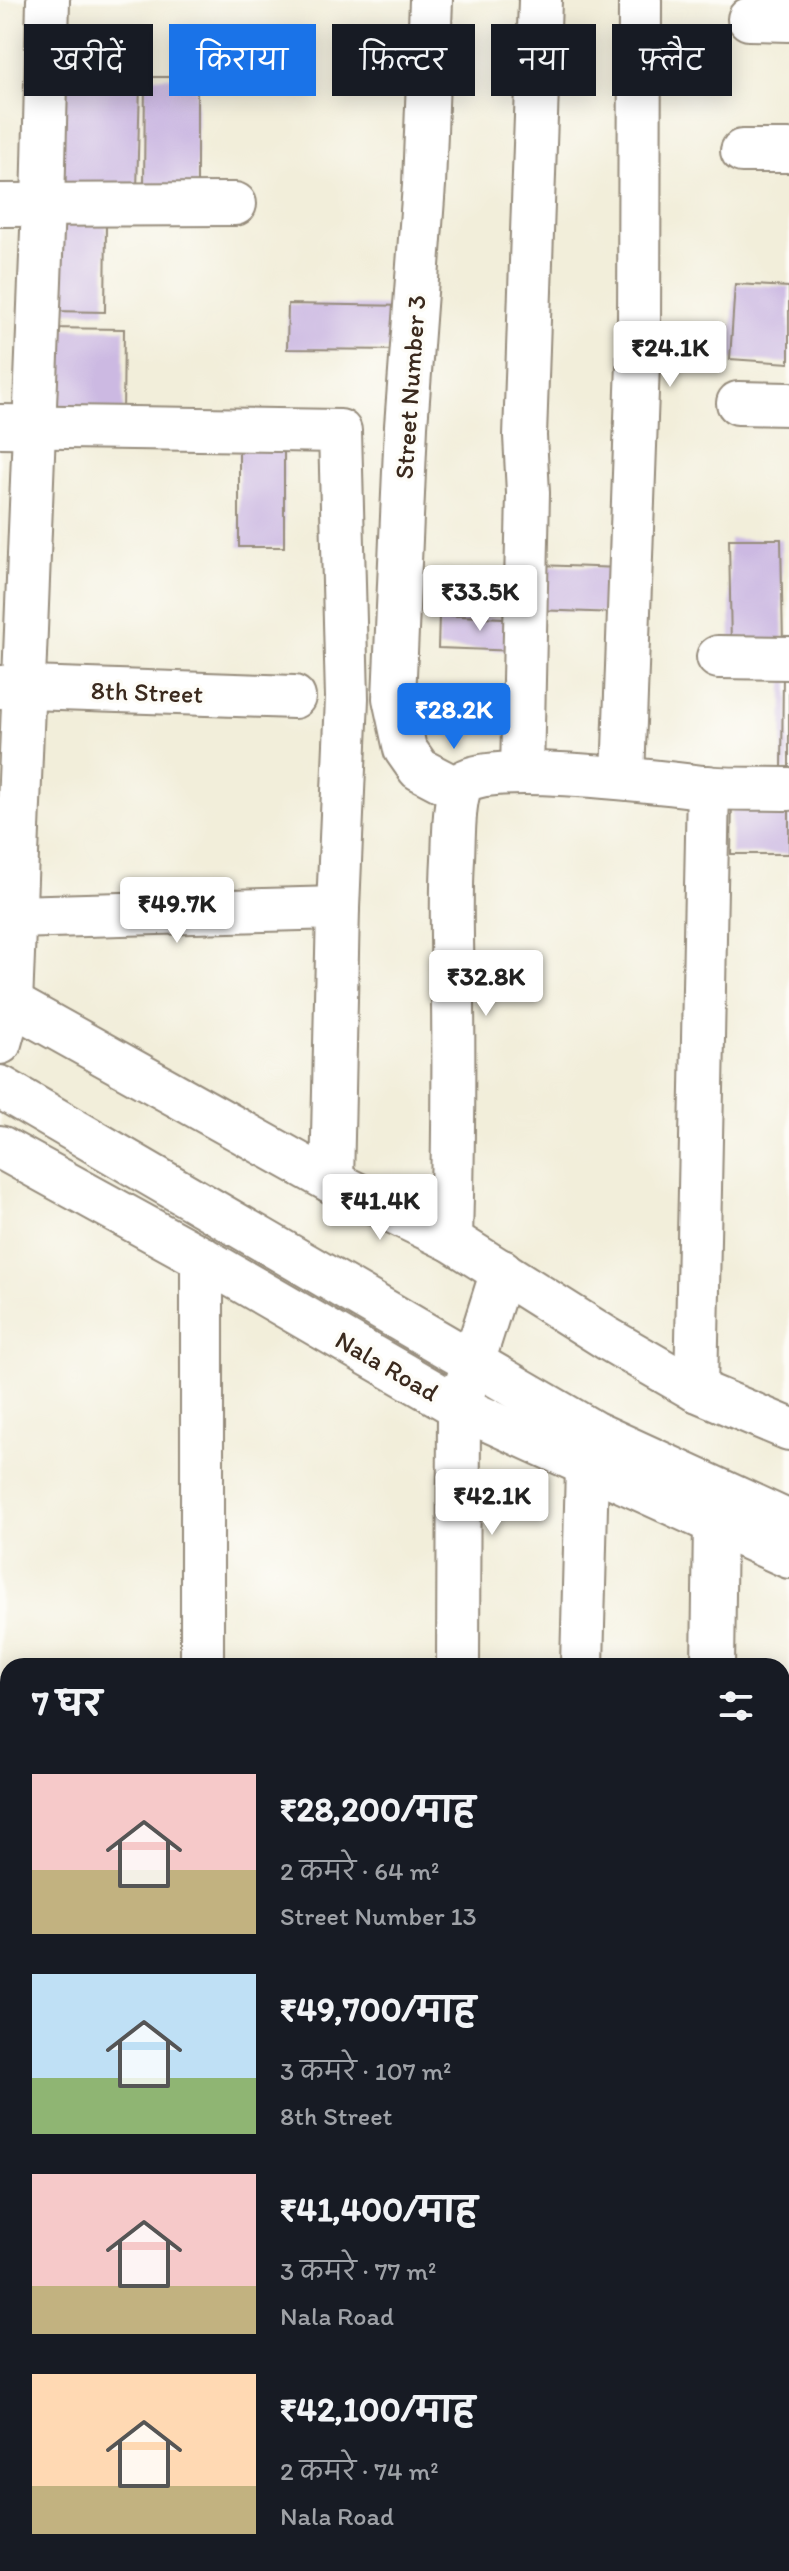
<!DOCTYPE html>
<html lang="hi">
<meta charset="utf-8">
<style>
:root{--surface:#171b24;--page:#20242c;--text:#f1f3f6;--muted:#9ea1a6;--accent:#1a73e8}
body{margin:0;font-family:Itim,"Playpen Sans Deva",sans-serif;background:var(--page);color:var(--text);height:100vh;display:flex;flex-direction:column;font-size:30px;white-space:nowrap}
*{box-sizing:border-box;margin:0}
p{font-size:26px;color:var(--muted)}
.icon{flex:none;width:44px;height:44px;fill:none;stroke:currentColor;stroke-width:2;stroke-linecap:round;stroke-linejoin:round}
.map{position:relative;flex:1;overflow:hidden}
.side{position:absolute;left:0px;top:1658px;width:790px;height:914px;display:flex;flex-direction:column;background:var(--surface);border-radius:24px 24px 0 0;box-shadow:0 4px 20px #0003}
.side>*{flex:none}
.top-card{position:absolute;left:24px;top:24px;width:742px;height:72px;display:flex;gap:16px}
.price{position:absolute;translate:-50% -68px;padding:0 18px;border-radius:8px;background:#fff;color:#222;font-size:26px;line-height:52px;filter:drop-shadow(0 2px 4px #0008)}
.price::after{content:'';position:absolute;left:50%;top:48px;width:24px;height:18px;margin-left:-12px;background:inherit;clip-path:polygon(0 0,100% 0,50% 100%)}
.price.selected{background:var(--accent);color:#fff}
ul{padding:0;list-style:none}
li{display:flex;align-items:center;gap:24px;height:200px;padding:0 32px}
li span{display:grid;place-items:center;flex:none;width:224px;height:160px;border-radius:0px;color:#555}
li>.icon{margin-inline-start:auto}
span .icon{width:96px;height:96px;fill:#fffc;stroke-width:1}
li b{font-size:34px}
h2{display:flex;justify-content:space-between;align-items:center;height:96px;padding:0 32px;font-size:34px}
.chip{padding:0 28px;border-radius:0px;background:var(--surface);box-shadow:0 4px 20px #0003;font-size:28px;line-height:72px}
.chip.selected{background:var(--accent);color:#fff}
.map>svg:first-child{display:block}
</style>
<div class="map">
<svg width="789" height="2571" viewBox="0 0 789 2571">
<rect width="100%" height="100%" fill="#fdfcf7"/>
<filter id="ink" filterUnits="userSpaceOnUse"><feTurbulence type="fractalNoise" baseFrequency=".0125" numOctaves="2"/><feDisplacementMap in="SourceGraphic" scale="16" xChannelSelector="R" yChannelSelector="G"/><feConvolveMatrix kernelMatrix="1 2 1 2 8 2 1 2 1" color-interpolation-filters="sRGB"/></filter>
<filter id="wash" filterUnits="userSpaceOnUse"><feTurbulence type="fractalNoise" baseFrequency=".006" numOctaves="4" result="noise"/><feDisplacementMap in="SourceGraphic" scale="32" xChannelSelector="R" yChannelSelector="G"/><feGaussianBlur stdDeviation="1.8" result="paint"/><feColorMatrix in="noise" values="0 0 0 0 0 0 0 0 0 0 0 0 0 0 0 0 0 1.4 0 .05"/><feComposite in="paint" operator="in"/></filter>
<g filter="url(#wash)">
<rect width="100%" height="100%" fill="#f2eeda"/>
<g id="blocks">
<g fill="#ccb9e2">
<polygon points="145,77 197,77 197,191 144,190"/>
<polygon points="57,83 140,85 137,189 54,186"/>
<polygon points="51,224 106,225 105,312 51,311"/>
<polygon points="735,284 789,287 789,363 730,359"/>
<polygon points="288,304 411,306 410,350 287,349"/>
<polygon points="45,328 124,329 123,415 44,414"/>
<rect x="239" y="432" width="45" height="115"/>
<polygon points="729,539 781,539 783,646 731,647"/>
<polygon points="538,565 620,568 617,613 536,610"/>
<polygon points="439,615 523,619 522,651 438,648"/>
<polygon points="783,672 789,672 789,770 782,770"/>
<polygon points="732,799 789,799 789,854 731,854"/>
<rect x="782" y="2062" width="7" height="73"/>
<rect x="717" y="2564" width="48" height="7"/>
</g>
</g>
</g>
<g filter="url(#ink)">
<use href="#blocks" fill-opacity="0" stroke="#968c7c" stroke-width="2"/>
<g fill="none" stroke-linecap="round" stroke-linejoin="round">
<defs>
<g id="minor">
<polyline points="431,0 424,185 406,426 394,698 405,749 419,769 459,790"/>
<polyline points="749,19 789,20"/>
<polyline points="742,151 789,151"/>
<polyline points="0,205 235,204"/>
<polyline points="738,403 789,404"/>
<polyline points="0,426 340,431 347,698 338,908 332,1182"/>
<polyline points="718,657 789,658"/>
<polyline points="0,687 294,697"/>
<polyline points="522,773 528,493 525,436 540,0"/>
<polyline points="623,777 639,336 640,0"/>
<polyline points="14,917 338,908"/>
<polyline points="0,997 332,1182 451,1240 608,1339 696,1390 789,1429"/>
<polyline points="0,1043 11,1004 43,206 48,0"/>
<polyline points="0,1087 593,1432 789,1522"/>
<polyline points="0,1147 202,1258 459,1407 789,1557"/>
<path d="M451 1240C453 1161 454 1082 453 1004 453 956 450 907 453 859 454 843 453 791 464 782 490 761 666 783 704 787 732 790 761 788 789 789"/>
<polyline points="202,1258 202,1666"/>
<polyline points="696,1390 708,787"/>
<polyline points="458,1666 459,1407 502,1271"/>
<polyline points="582,1666 587,1467"/>
<polyline points="713,1666 715,1523"/>
<polyline points="0,2137 8,2137"/>
<polyline points="782,2151 789,2151"/>
<polyline points="782,2387 789,2387"/>
<polyline points="458,2564 458,2571"/>
<polyline points="59,2571 59,2564"/>
<polyline points="200,2571 200,2564"/>
<polyline points="700,2571 700,2564"/>
</g>
</defs>
<use href="#minor" stroke="#968c7c" stroke-width="46"/>
<use href="#minor" stroke="#fff" stroke-width="42"/>
</g>
</g>
<g text-anchor="middle" dominant-baseline="central" stroke-width="7" stroke-linejoin="round" paint-order="stroke">
<g font-size="26" fill="#3b2a1e" stroke="#fdfcf7">
<text transform="translate(410 387) rotate(-86)">Street Number 3</text>
<text transform="translate(147 692) rotate(2)">8th Street</text>
<text transform="translate(387 1366) rotate(30)">Nala Road</text>
</g>
</g>
</svg>
<b class="price" style="left:670px;top:389px">₹24.1K</b>
<b class="price" style="left:480px;top:633px">₹33.5K</b>
<b class="price selected" style="left:454px;top:751px">₹28.2K</b>
<b class="price" style="left:177px;top:945px">₹49.7K</b>
<b class="price" style="left:486px;top:1018px">₹32.8K</b>
<b class="price" style="left:380px;top:1242px">₹41.4K</b>
<b class="price" style="left:492px;top:1537px">₹42.1K</b>
<div class="top-card">
<a class="chip">खरीदें</a>
<a class="chip selected">किराया</a>
<a class="chip">फ़िल्टर</a>
<a class="chip">नया</a>
<a class="chip">फ़्लैट</a>
</div>
<section class="side">
<h2>7 घर<svg class="icon" aria-label="filters" viewBox="0 0 24 24"><path d="M4 7h16M4 17h16"/><circle cx="9" cy="7" r="2"/><circle cx="15" cy="17" r="2"/></svg></h2>
<ul>
<li><span style="background:linear-gradient(#f6c9c9 60%,#c2b280 0)"><svg class="icon" aria-label="home" viewBox="0 0 24 24"><path d="M3 11l9-7 9 7M6 9v11h12V9"/></svg></span><div><b>₹28,200/माह</b><p>2 कमरे · 64 m²</p><p>Street Number 13</p></div></li>
<li><span style="background:linear-gradient(#bfe0f5 65%,#8fb573 0)"><svg class="icon" aria-label="home" viewBox="0 0 24 24"><path d="M3 11l9-7 9 7M6 9v11h12V9"/></svg></span><div><b>₹49,700/माह</b><p>3 कमरे · 107 m²</p><p>8th Street</p></div></li>
<li><span style="background:linear-gradient(#f6c9c9 70%,#c2b280 0)"><svg class="icon" aria-label="home" viewBox="0 0 24 24"><path d="M3 11l9-7 9 7M6 9v11h12V9"/></svg></span><div><b>₹41,400/माह</b><p>3 कमरे · 77 m²</p><p>Nala Road</p></div></li>
<li><span style="background:linear-gradient(#ffd9b3 70%,#c2b280 0)"><svg class="icon" aria-label="home" viewBox="0 0 24 24"><path d="M3 11l9-7 9 7M6 9v11h12V9"/></svg></span><div><b>₹42,100/माह</b><p>2 कमरे · 74 m²</p><p>Nala Road</p></div></li>
</ul>
</section>
</div>
